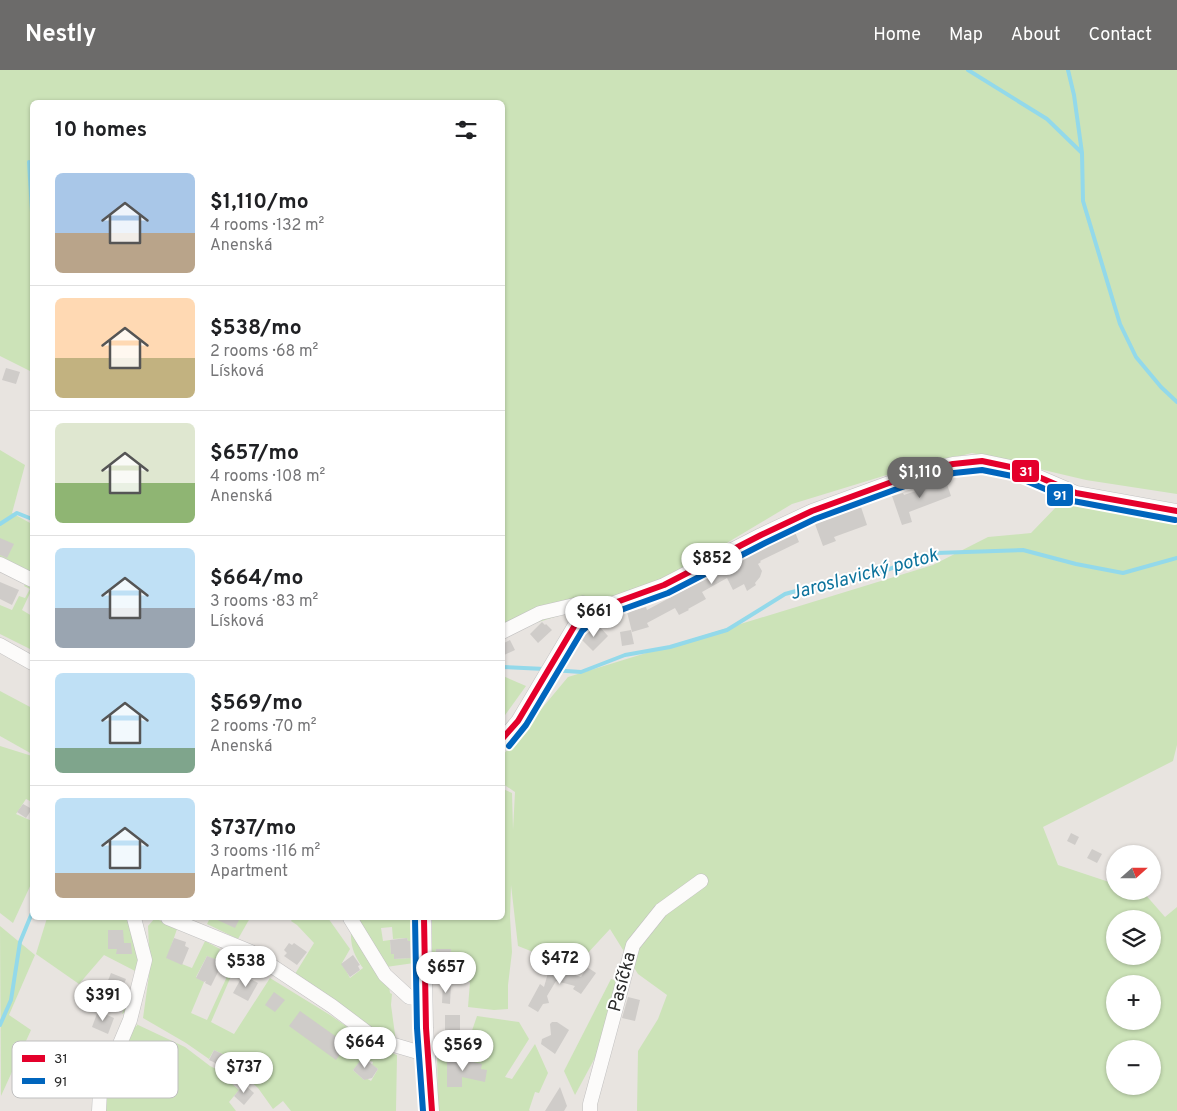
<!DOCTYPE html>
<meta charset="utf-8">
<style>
:root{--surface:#fff;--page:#f2f2f2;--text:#202124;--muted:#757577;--line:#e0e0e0;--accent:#6c6b6a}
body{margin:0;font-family:Overpass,sans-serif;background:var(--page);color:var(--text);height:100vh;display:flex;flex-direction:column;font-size:19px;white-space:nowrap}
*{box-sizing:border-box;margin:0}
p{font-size:16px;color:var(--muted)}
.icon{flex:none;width:28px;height:28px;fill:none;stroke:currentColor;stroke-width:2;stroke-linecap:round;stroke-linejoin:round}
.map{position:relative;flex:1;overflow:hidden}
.drawer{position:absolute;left:30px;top:30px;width:475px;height:820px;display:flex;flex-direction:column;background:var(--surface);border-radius:8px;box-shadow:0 1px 4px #0004}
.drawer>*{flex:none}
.needle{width:32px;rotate:69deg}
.tools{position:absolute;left:1106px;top:775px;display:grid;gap:10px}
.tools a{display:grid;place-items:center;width:55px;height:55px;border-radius:50%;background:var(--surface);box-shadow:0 1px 4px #0004;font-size:25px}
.price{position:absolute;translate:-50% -42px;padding:0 11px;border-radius:18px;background:#fff;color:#222;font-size:16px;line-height:32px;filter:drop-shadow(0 1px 2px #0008)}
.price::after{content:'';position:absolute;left:50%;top:30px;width:15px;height:11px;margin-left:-8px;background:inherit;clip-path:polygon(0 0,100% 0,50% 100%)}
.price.selected{background:var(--accent);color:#fff}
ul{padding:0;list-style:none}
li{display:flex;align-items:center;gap:15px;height:125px;padding:0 25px}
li+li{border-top:1px solid var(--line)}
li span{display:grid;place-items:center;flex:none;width:140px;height:100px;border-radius:8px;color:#555}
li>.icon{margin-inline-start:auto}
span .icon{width:60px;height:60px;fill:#fffc;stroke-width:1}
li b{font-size:21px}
h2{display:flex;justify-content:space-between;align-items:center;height:60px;padding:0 25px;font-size:21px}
header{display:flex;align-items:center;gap:30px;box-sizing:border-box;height:70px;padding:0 25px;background:var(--accent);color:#fff}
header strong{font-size:24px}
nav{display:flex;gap:28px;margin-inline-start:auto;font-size:18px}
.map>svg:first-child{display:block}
</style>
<header>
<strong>Nestly</strong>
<nav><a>Home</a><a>Map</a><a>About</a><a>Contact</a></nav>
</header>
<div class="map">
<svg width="1177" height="1041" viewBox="0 0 1177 1041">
<rect width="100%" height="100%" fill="#e8e4e0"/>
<g fill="#cce3b8" fill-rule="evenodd">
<polygon points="0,0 1177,0 1177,424 1086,410 972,383 890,404 792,434 655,516 503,563 502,32 32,32 32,302 0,286"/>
<polygon points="0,380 25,395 12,443 32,454 32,507 0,491 0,455 2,452 0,453"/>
<path d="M1059 434 1081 435 1177 447V675L1173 691 1043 757 1058 795 1115 814V821H1138L1144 823 1165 847 1177 837V1041H637L638 981 658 949 667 925 638 904 610 859 574 898 518 876 511 815 510 847 512 882 508 915V939L494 940 468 937 470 912 432 909V894H435V900L442 901V905H447V901L449 900 451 879H436L435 891H432V848H502L503 719 512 723 513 760 515 722 503 714V685L568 607 933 495 988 467 1031 463ZM1115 849H1152V886H1115ZM1115 914H1152V951H1115ZM1115 979H1152V1016H1115Z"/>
<polygon points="26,513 32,516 32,519 22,540 32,546 32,580 0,564 0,535 12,540 19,526 25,528 30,519 24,516"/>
<polygon points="503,606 526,616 503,648"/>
<polygon points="0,621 32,638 32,684 0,666"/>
<polygon points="0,676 32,686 32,732 26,729 16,744 32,751 32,812 13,853 0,843"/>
<polygon points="47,848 129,848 139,890 128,941 122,944 137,902 104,885 79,914 36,884"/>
<path d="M155 848 177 859 167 888 192 898 205 871 220 879 215 890 207 886 196 907 204 912 191 943 207 950 236 887 239 888 211 952 234 964 270 908 330 945 375 976 397 985 396 1041H291L283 1031 273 1039 258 1018 231 993 233 989 214 980 209 989 186 973 143 948 150 898 148 856ZM363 988 373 992 372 995 378 999 371 1011 366 1008 364 1010 353 1000Z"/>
<polygon points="210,848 250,848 238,869 207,854"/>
<path d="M293 848H328L350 879 342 893 350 908 363 898C349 878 351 871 351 848H415L414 893 386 897 390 923 392 924 391 935 396 972 365 957 295 904 314 873 297 855 291 851ZM392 857 393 869 407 868 408 871H410L411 888 394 889V884H391L390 870 383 871 381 858Z"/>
<polygon points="0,856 35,885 9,945 31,960 1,1026"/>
<polygon points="611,909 617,911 597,984 575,1025 564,1001"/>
<polygon points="477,946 519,952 529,969 505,1007 512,1009 535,974 548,1003 539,1023 535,1022 529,1040 530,1041 438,1041 437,978 464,984"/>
<polygon points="136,954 185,977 210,996 234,1008 231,1013 239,1020 229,1032 236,1041 103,1041 109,1011 127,958 137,956"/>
</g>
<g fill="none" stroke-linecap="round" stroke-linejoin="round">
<g stroke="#93d9ea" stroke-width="4">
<polyline points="968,0 1047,49 1081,82"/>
<polyline points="1068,0 1074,25 1082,83 1083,131 1120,254 1136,287 1161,317 1177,332"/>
<polyline points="29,92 32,142"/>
<polyline points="0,454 17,443 32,449"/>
<polyline points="502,597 545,599"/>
<polyline points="552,600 581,602 625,585 670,577 727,560 785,524 847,507 866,507 936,483 1023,480 1076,494 1123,503 1177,488"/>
<polyline points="0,955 11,930 20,872 32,843"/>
</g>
</g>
<g fill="#cfccc9">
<polygon points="6,298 20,302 16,314 2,310"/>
<polygon points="945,408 951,426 909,442 912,452 902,455 892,426 903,423 904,425 927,417 926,415"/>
<polygon points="861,437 867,455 834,467 836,471 823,476 815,454"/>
<polygon points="795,462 799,472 760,491 761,492 758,494 762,501 760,507 755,513 756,515 747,521 744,514 733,520 727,508 702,522 706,529 688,539 689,540 679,545 675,538 647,553 649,557 632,562 627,542 646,537 647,540 757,481"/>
<polygon points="0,468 14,474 7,488 0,485"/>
<polygon points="0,512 19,520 12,535 0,529"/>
<polygon points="542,552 545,555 546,554 552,560 538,573 530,564"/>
<polygon points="599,556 608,566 593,581 581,569 592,557 596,560"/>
<polygon points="631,560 634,574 622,576 620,562"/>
<polygon points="510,570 515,580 502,586 502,574"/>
<polygon points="23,734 32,739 26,748 17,742"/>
<polygon points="1071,763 1079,767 1075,775 1067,771"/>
<polygon points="1092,779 1102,784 1097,793 1087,788"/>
<polygon points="213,848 240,848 235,858"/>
<polygon points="108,860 123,860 124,873 131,873 132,884 116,884 117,879 108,879"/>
<polygon points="174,868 186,872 185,876 189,878 182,895 166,888"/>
<polygon points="407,868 408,871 410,871 412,888 394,889 394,884 391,884 390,870"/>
<polygon points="289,873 292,875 294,873 307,882 297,895 284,886 287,883 284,880"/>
<polygon points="436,879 451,879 449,901 435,900"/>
<polygon points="353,885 360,895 358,896 360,900 350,907 341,894"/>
<polygon points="207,886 223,892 211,916 205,913 206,911 204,912 196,908"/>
<polygon points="550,896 581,907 587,897 596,903 581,924 573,919 575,916 556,911 547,926 549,933 543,934 538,942 528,936 540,914 544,917"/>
<polygon points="111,903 126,909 118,929 115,928 109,932 108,925 105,924 109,914 107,913"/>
<polygon points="243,905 258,913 248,931 233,923"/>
<polygon points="443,913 451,914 450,934 442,933"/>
<polygon points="274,922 285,930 275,942 265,935"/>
<polygon points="628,927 640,930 635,951 622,948"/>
<polygon points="98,941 114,948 108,964 92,957"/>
<polygon points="300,941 338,968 337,970 346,976 336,990 289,956"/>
<rect x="445" y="945" width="15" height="28"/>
<polygon points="552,952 557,952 569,960 555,984 541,974 542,969 551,965 550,954"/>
<polygon points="214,980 233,989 228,999 209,990"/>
<polygon points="447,986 482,994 481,999 487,1000 485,1012 462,1007 462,1017 447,1017"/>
<polygon points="363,987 378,999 372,1008 364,1010 353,1000"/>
<polygon points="244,1014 254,1023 244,1035 234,1026"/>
<polygon points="560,1017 567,1036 564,1041 545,1041"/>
</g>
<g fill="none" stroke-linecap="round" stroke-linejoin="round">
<defs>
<g id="minor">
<polyline points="0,494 32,510"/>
<polyline points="502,562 540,543 583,533 603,537"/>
<polyline points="0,575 32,593"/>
<polyline points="502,670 518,651 575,555 586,546 603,537 664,515 761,465 812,441 922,401 953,394 982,391 1020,399 1076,423 1177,441"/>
<polyline points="168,848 251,882 332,936 377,970 428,985"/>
<polyline points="350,848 385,905 409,927 425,930"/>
<polyline points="424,848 426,958 432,1041"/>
<polyline points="99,1041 100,1021 130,950 145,890 134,848"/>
<polyline points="590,1041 590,1034 633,875 661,840 701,811"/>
</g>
</defs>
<use href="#minor" stroke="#c2c1c1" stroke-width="15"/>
<use href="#minor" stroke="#fcfbfa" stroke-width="14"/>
<defs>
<g id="bus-1">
<polyline points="502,669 518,651 575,555 586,546 603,537 664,515 761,465 812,441 922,401 953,394 982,391 1020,399 1076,423 1177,441"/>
<polyline points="424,848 426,958 432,1041"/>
</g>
<g id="bus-2">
<polyline points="509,676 526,655 582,561 591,553 607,545 668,523 765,473 815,449 924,409 954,403 982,400 1017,407 1073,431 1175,450"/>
<polyline points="415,848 417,958 423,1041"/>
</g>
</defs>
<use href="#bus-1" stroke="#fff" stroke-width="10"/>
<use href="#bus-2" stroke="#fff" stroke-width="10"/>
<use href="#bus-1" stroke="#e4002b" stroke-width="6"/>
<use href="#bus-2" stroke="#0065bd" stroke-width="6"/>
</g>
<g text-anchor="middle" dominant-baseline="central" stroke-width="4" stroke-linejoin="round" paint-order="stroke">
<g font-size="18" fill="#2a2a2a" stroke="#fff">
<text transform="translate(623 912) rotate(-75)">Pasíčka</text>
</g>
<g font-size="19" font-style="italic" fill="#0d739c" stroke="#fff">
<text transform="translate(864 505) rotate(-15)">Jaroslavický potok</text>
</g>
</g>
<rect x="12" y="971" width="166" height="57" rx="8" fill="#fff" stroke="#bfbfbf" stroke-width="1"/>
<rect x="22" y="985" width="23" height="7" fill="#e4002b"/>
<rect x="22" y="1008" width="23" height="6" fill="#0065bd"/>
<g font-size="14" fill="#2a2a2a">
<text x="54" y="993">31</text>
<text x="54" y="1016">91</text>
</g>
<g stroke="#fff" stroke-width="2">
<rect x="1011" y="389" width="29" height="24" rx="5" fill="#e4002b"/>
<rect x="1046" y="413" width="28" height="24" rx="5" fill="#0065bd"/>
</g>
<g font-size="14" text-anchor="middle" font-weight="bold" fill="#fff">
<text x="1026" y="406">31</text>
<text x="1060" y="430">91</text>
</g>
</svg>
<div class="tools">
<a><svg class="needle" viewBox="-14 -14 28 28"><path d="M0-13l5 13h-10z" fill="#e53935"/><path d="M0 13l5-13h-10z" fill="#757577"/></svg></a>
<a><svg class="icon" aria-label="layers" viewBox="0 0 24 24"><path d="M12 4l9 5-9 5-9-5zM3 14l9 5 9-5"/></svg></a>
<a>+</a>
<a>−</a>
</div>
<b class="price selected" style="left:920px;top:429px">$1,110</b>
<b class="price" style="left:712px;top:515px">$852</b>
<b class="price" style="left:594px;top:568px">$661</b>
<b class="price" style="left:560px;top:915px">$472</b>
<b class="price" style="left:246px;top:918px">$538</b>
<b class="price" style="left:446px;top:924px">$657</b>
<b class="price" style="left:103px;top:952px">$391</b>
<b class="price" style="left:365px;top:999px">$664</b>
<b class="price" style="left:463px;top:1002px">$569</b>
<b class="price" style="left:244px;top:1024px">$737</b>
<section class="drawer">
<h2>10 homes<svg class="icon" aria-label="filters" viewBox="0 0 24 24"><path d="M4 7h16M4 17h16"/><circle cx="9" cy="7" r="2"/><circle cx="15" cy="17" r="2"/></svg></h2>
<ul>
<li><span style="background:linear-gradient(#a9c7e8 60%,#b9a48a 0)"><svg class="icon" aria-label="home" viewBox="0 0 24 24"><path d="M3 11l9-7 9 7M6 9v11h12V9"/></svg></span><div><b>$1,110/mo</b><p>4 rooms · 132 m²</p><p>Anenská</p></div></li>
<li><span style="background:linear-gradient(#ffd9b3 60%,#c2b280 0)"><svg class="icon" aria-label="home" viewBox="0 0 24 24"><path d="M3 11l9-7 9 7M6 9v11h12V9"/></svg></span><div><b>$538/mo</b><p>2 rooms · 68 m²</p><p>Lísková</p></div></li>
<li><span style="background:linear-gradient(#dfe7d0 60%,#8fb573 0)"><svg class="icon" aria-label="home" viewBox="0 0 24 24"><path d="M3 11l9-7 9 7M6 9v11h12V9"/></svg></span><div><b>$657/mo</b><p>4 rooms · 108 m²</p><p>Anenská</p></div></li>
<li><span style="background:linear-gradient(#bfe0f5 60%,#9aa5b1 0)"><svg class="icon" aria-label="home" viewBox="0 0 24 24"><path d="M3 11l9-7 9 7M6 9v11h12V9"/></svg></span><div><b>$664/mo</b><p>3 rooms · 83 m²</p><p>Lísková</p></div></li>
<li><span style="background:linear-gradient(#bfe0f5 75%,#7fa58c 0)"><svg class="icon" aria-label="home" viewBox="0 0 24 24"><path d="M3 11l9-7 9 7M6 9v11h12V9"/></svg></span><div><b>$569/mo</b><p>2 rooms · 70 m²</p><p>Anenská</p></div></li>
<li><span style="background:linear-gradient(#bfe0f5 75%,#b9a48a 0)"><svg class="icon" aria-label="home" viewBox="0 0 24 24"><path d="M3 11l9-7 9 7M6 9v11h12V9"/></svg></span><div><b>$737/mo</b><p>3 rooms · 116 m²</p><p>Apartment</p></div></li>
</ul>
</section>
</div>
